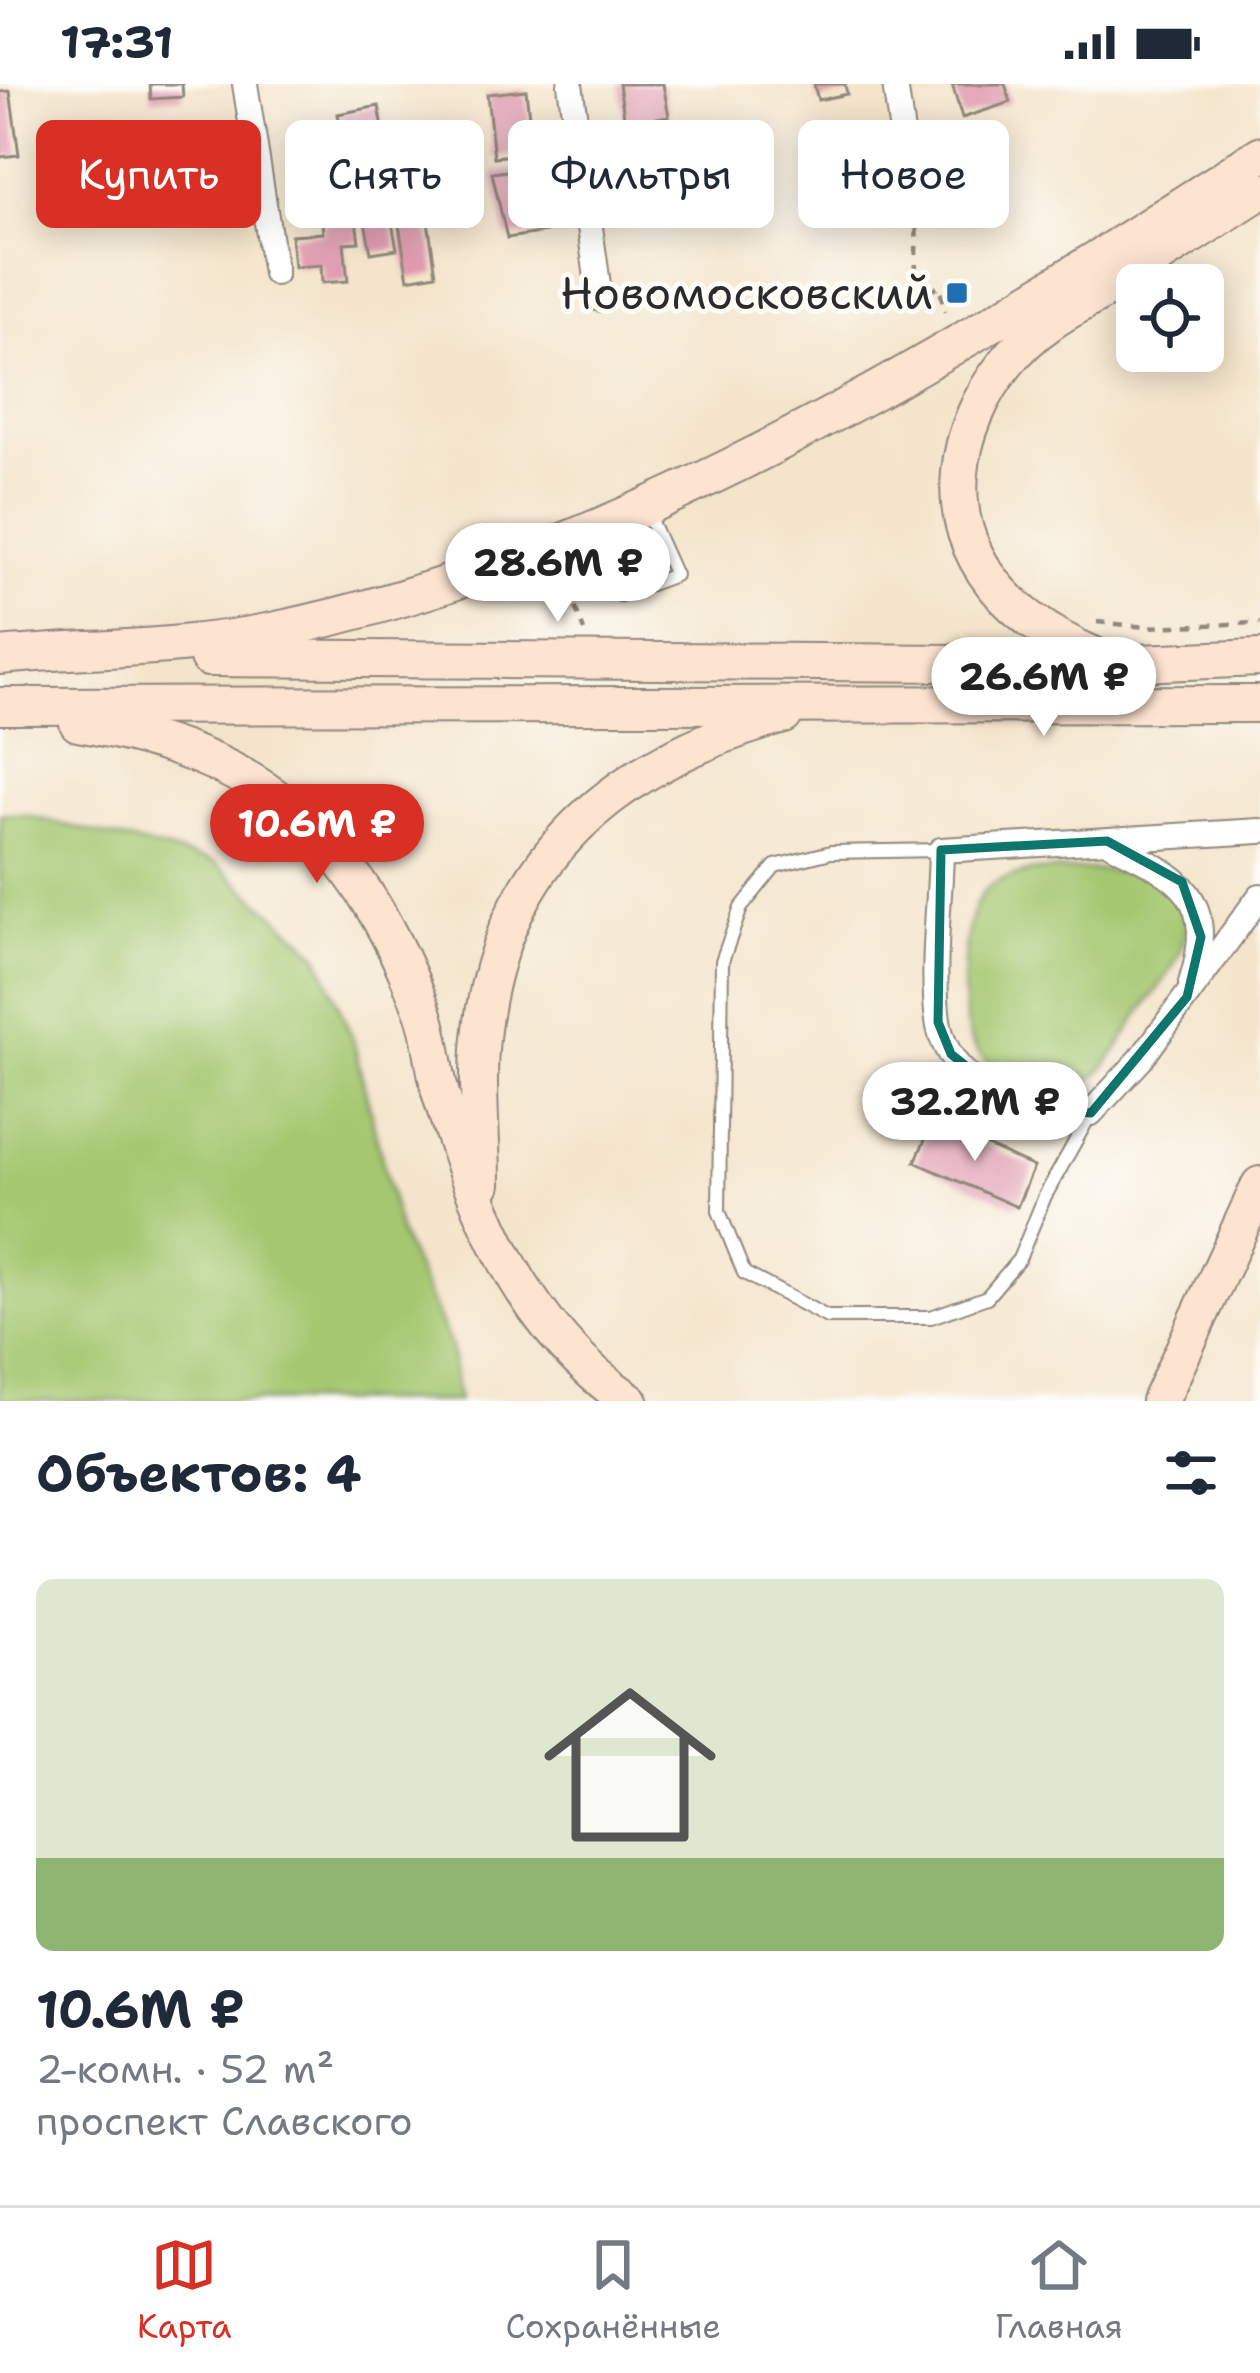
<!DOCTYPE html>
<html lang="ru">
<meta charset="utf-8">
<style>
:root{--surface:#fff;--page:#f6f6f7;--text:#1f2937;--muted:#747a83;--line:#e0e1e3;--accent:#d93025}
body{margin:0;font-family:"Shantell Sans",sans-serif;background:var(--page);color:var(--text);height:100vh;display:flex;flex-direction:column;font-size:45px;white-space:nowrap}
*{box-sizing:border-box;margin:0}
p{font-size:39px;color:var(--muted)}
.icon{flex:none;width:66px;height:66px;fill:none;stroke:currentColor;stroke-width:2;stroke-linecap:round;stroke-linejoin:round}
.map{position:relative;height:1317px;overflow:hidden}
.sheet{display:flex;flex-direction:column;background:var(--surface);flex:1}
.sheet>*{flex:none}
.banner{position:absolute;left:36px;top:36px;width:1188px;height:108px;display:flex;gap:24px}
.tools{position:absolute;left:1116px;top:180px;display:grid;gap:24px}
.tools a{display:grid;place-items:center;width:108px;height:108px;border-radius:18px;background:var(--surface);box-shadow:0 6px 30px #0003;font-size:60px}
.price{position:absolute;translate:-50% -102px;padding:0 27px;border-radius:42px;background:#fff;color:#222;font-size:39px;line-height:78px;filter:drop-shadow(0 3px 6px #0008)}
.price::after{content:'';position:absolute;left:50%;top:72px;width:36px;height:27px;margin-left:-18px;background:inherit;clip-path:polygon(0 0,100% 0,50% 100%)}
.price.selected{background:var(--accent);color:#fff}
ul{padding:0;list-style:none}
li{display:grid;align-content:center;gap:24px;height:636px;padding:0 36px}
li+li{border-top:3px solid var(--line)}
li span{display:grid;place-items:center;height:372px;border-radius:18px;color:#555}
li>.icon{margin-inline-start:auto}
span .icon{width:216px;height:216px;fill:#fffc;stroke-width:1}
li b{font-size:51px}
h2{display:flex;justify-content:space-between;align-items:center;height:144px;padding:0 36px;font-size:51px}
.pill{padding:0 42px;border-radius:18px;background:var(--surface);box-shadow:0 6px 30px #0003;font-size:42px;line-height:108px}
.pill.selected{background:var(--accent);color:#fff}
.status{display:flex;justify-content:space-between;align-items:center;height:84px;padding:0 60px;background:var(--surface);direction:ltr}
.status svg{height:33px;fill:currentColor}
.dock{display:flex;justify-content:space-around;align-items:center;height:168px;border-top:3px solid var(--line);background:var(--surface);font-size:33px;color:var(--muted)}
.dock a{display:grid;justify-items:center;gap:6px}
.dock .selected{color:var(--accent)}
.map>svg:first-child{display:block}
</style>
<div class="status"><b>17:31</b><svg viewBox="0 0 49 12"><path d="M0 12V9h3v3zM5 12V6h3v6zM10 12V3h3v9zM15 12V0h3v12zM26 1h20v11H26zM47 4h2v5h-2z"/></svg></div>
<div class="map">
<svg width="1260" height="1317" viewBox="0 0 1260 1317">
<rect width="100%" height="100%" fill="#fdfcf7"/>
<filter id="ink" filterUnits="userSpaceOnUse"><feTurbulence type="fractalNoise" baseFrequency=".00833" numOctaves="2"/><feDisplacementMap in="SourceGraphic" scale="24" xChannelSelector="R" yChannelSelector="G"/><feConvolveMatrix kernelMatrix="1 2 1 2 8 2 1 2 1" color-interpolation-filters="sRGB"/></filter>
<filter id="wash" filterUnits="userSpaceOnUse"><feTurbulence type="fractalNoise" baseFrequency=".004" numOctaves="4" result="noise"/><feDisplacementMap in="SourceGraphic" scale="48" xChannelSelector="R" yChannelSelector="G"/><feGaussianBlur stdDeviation="2.7" result="paint"/><feColorMatrix in="noise" values="0 0 0 0 0 0 0 0 0 0 0 0 0 0 0 0 0 1.4 0 .05"/><feComposite in="paint" operator="in"/></filter>
<g filter="url(#wash)">
<rect width="100%" height="100%" fill="#f4e4cb"/>
<g fill="#a4c770" stroke="#68794e" stroke-width="3">
<polygon points="0,730 28,732 215,778 317,869 353,956 400,1150 451,1262 458,1317 0,1317"/>
<path d="M1032 787C1084 787 1205 771 1183 859 1177 884 1154 908 1140 929 1124 952 1109 986 1084 1000 1066 1011 1050 1006 1032 1000 1009 993 985 982 973 960 957 931 961 834 983 809 994 795 1016 792 1032 787Z"/>
</g>
<g id="blocks">
<g fill="#e09aaf">
<polygon points="150,0 182,0 183,13 151,15"/>
<polygon points="619,0 663,0 669,32 625,39"/>
<polygon points="814,0 845,0 847,10 818,16"/>
<polygon points="952,0 1005,0 1011,18 962,34"/>
<polygon points="526,6 533,69 494,73 487,10"/>
<polygon points="10,7 19,71 0,73 0,8"/>
<polygon points="379,22 388,73 347,80 338,30"/>
<polygon points="206,61 213,98 174,106 167,69"/>
<polygon points="537,83 546,148 507,154 492,89"/>
<polygon points="389,123 397,165 371,169 363,127"/>
<polygon points="427,131 436,190 408,195 398,135"/>
<polygon points="356,136 359,158 344,159 348,197 322,199 321,181 294,183 291,151 323,149 322,139"/>
<polygon points="933,1038 1034,1083 1017,1123 915,1078"/>
</g>
</g>
</g>
<g filter="url(#ink)">
<use href="#blocks" fill-opacity="0" stroke="#90887b" stroke-width="3"/>
<g fill="none" stroke-linecap="round" stroke-linejoin="round">
<defs>
<g id="lane">
<polyline points="620,511 675,491 646,427"/>
<polyline points="941,766 831,768 775,782 741,824 722,877 719,1127 744,1189 827,1233 931,1233 987,1213 1019,1175 1045,1112 1091,1029"/>
</g>
<g id="street">
<polyline points="245,0 275,189"/>
<polyline points="570,0 600,215"/>
<polyline points="895,0 902,49"/>
<path d="M1260 747 941 766C940 821 931 882 938 936 947 1005 1032 1035 1091 1029L1141 975 1260 812"/>
<path d="M1112 760C1182 794 1218 813 1191 899"/>
</g>
<g id="secondary">
<path d="M0 572C89 564 185 565 272 547 628 474 958 266 1260 71"/>
<path d="M1095 572C1039 548 986 510 966 449 942 372 985 283 1049 239 1071 223 1097 212 1120 197 1167 167 1213 137 1260 107"/>
<polyline points="208,574 1115,580 1260,574"/>
<polyline points="0,622 1260,620"/>
<path d="M78 639C264 671 353 748 422 925 433 953 433 985 442 1014 478 1131 524 1247 630 1317"/>
<path d="M482 1100C482 1052 476 1001 481 954 499 772 618 677 784 631"/>
<polyline points="1160,1317 1260,1101"/>
</g>
</defs>
<use href="#lane" stroke="#90887b" stroke-width="16"/>
<use href="#street" stroke="#90887b" stroke-width="28"/>
<use href="#secondary" stroke="#90887b" stroke-width="40"/>
<g stroke="#90887b" stroke-width="4.5" stroke-dasharray="9 9" stroke-linecap="butt">
<polyline points="907,73 917,126 915,217 939,202 945,228"/>
<polyline points="563,490 584,547"/>
<polyline points="1097,538 1146,543 1260,539"/>
</g>
<use href="#lane" stroke="#fff" stroke-width="12"/>
<use href="#street" stroke="#fff" stroke-width="24"/>
<use href="#secondary" stroke="#fde4d1" stroke-width="36"/>
</g>
</g>
<path fill="none" stroke="#0f766e" stroke-width="9" stroke-linejoin="round" d="M1107 757 1182 798 1201 853 1187 913 1091 1029 1017 1023 951 970 938 938 941 766Z"/>
<rect fill="#1f6fb2" stroke="#fdfcf7" stroke-width="4.5" x="945" y="197" width="24" height="24" rx="6"/>
<g text-anchor="middle" dominant-baseline="central" stroke-width="10" stroke-linejoin="round" paint-order="stroke">
<g font-size="45" fill="#2b2b2b" stroke="#fdfcf7" text-anchor="end">
<text x="933" y="209">Новомосковский</text>
</g>
</g>
</svg>
<div class="tools">
<a><svg class="icon" aria-label="locate" viewBox="0 0 24 24"><circle cx="12" cy="12" r="6"/><path d="M12 2v4M12 18v4M2 12h4M18 12h4"/></svg></a>
</div>
<b class="price" style="left:558px;top:541px">28.6M ₽</b>
<b class="price" style="left:1044px;top:655px">26.6M ₽</b>
<b class="price selected" style="left:317px;top:802px">10.6M ₽</b>
<b class="price" style="left:975px;top:1080px">32.2M ₽</b>
<div class="banner">
<a class="pill selected">Купить</a>
<a class="pill">Снять</a>
<a class="pill">Фильтры</a>
<a class="pill">Новое</a>
</div>
</div>
<section class="sheet">
<h2>Объектов: 4<svg class="icon" aria-label="filters" viewBox="0 0 24 24"><path d="M4 7h16M4 17h16"/><circle cx="9" cy="7" r="2"/><circle cx="15" cy="17" r="2"/></svg></h2>
<ul>
<li><span style="background:linear-gradient(#dfe7d0 75%,#8fb573 0)"><svg class="icon" aria-label="home" viewBox="0 0 24 24"><path d="M3 11l9-7 9 7M6 9v11h12V9"/></svg></span><div><b>10.6M ₽</b><p>2-комн. · 52 m²</p><p>проспект Славского</p></div></li>
</ul>
</section>
<nav class="dock">
<a class="selected"><svg class="icon" aria-label="map" viewBox="0 0 24 24"><path d="M3 6l6-2 6 2 6-2v14l-6 2-6-2-6 2zM9 4v14M15 6v14"/></svg>Карта</a>
<a><svg class="icon" aria-label="saved" viewBox="0 0 24 24"><path d="M7 4h10v16l-5-4-5 4z"/></svg>Сохранённые</a>
<a><svg class="icon" aria-label="home" viewBox="0 0 24 24"><path d="M3 11l9-7 9 7M6 9v11h12V9"/></svg>Главная</a>
</nav>
